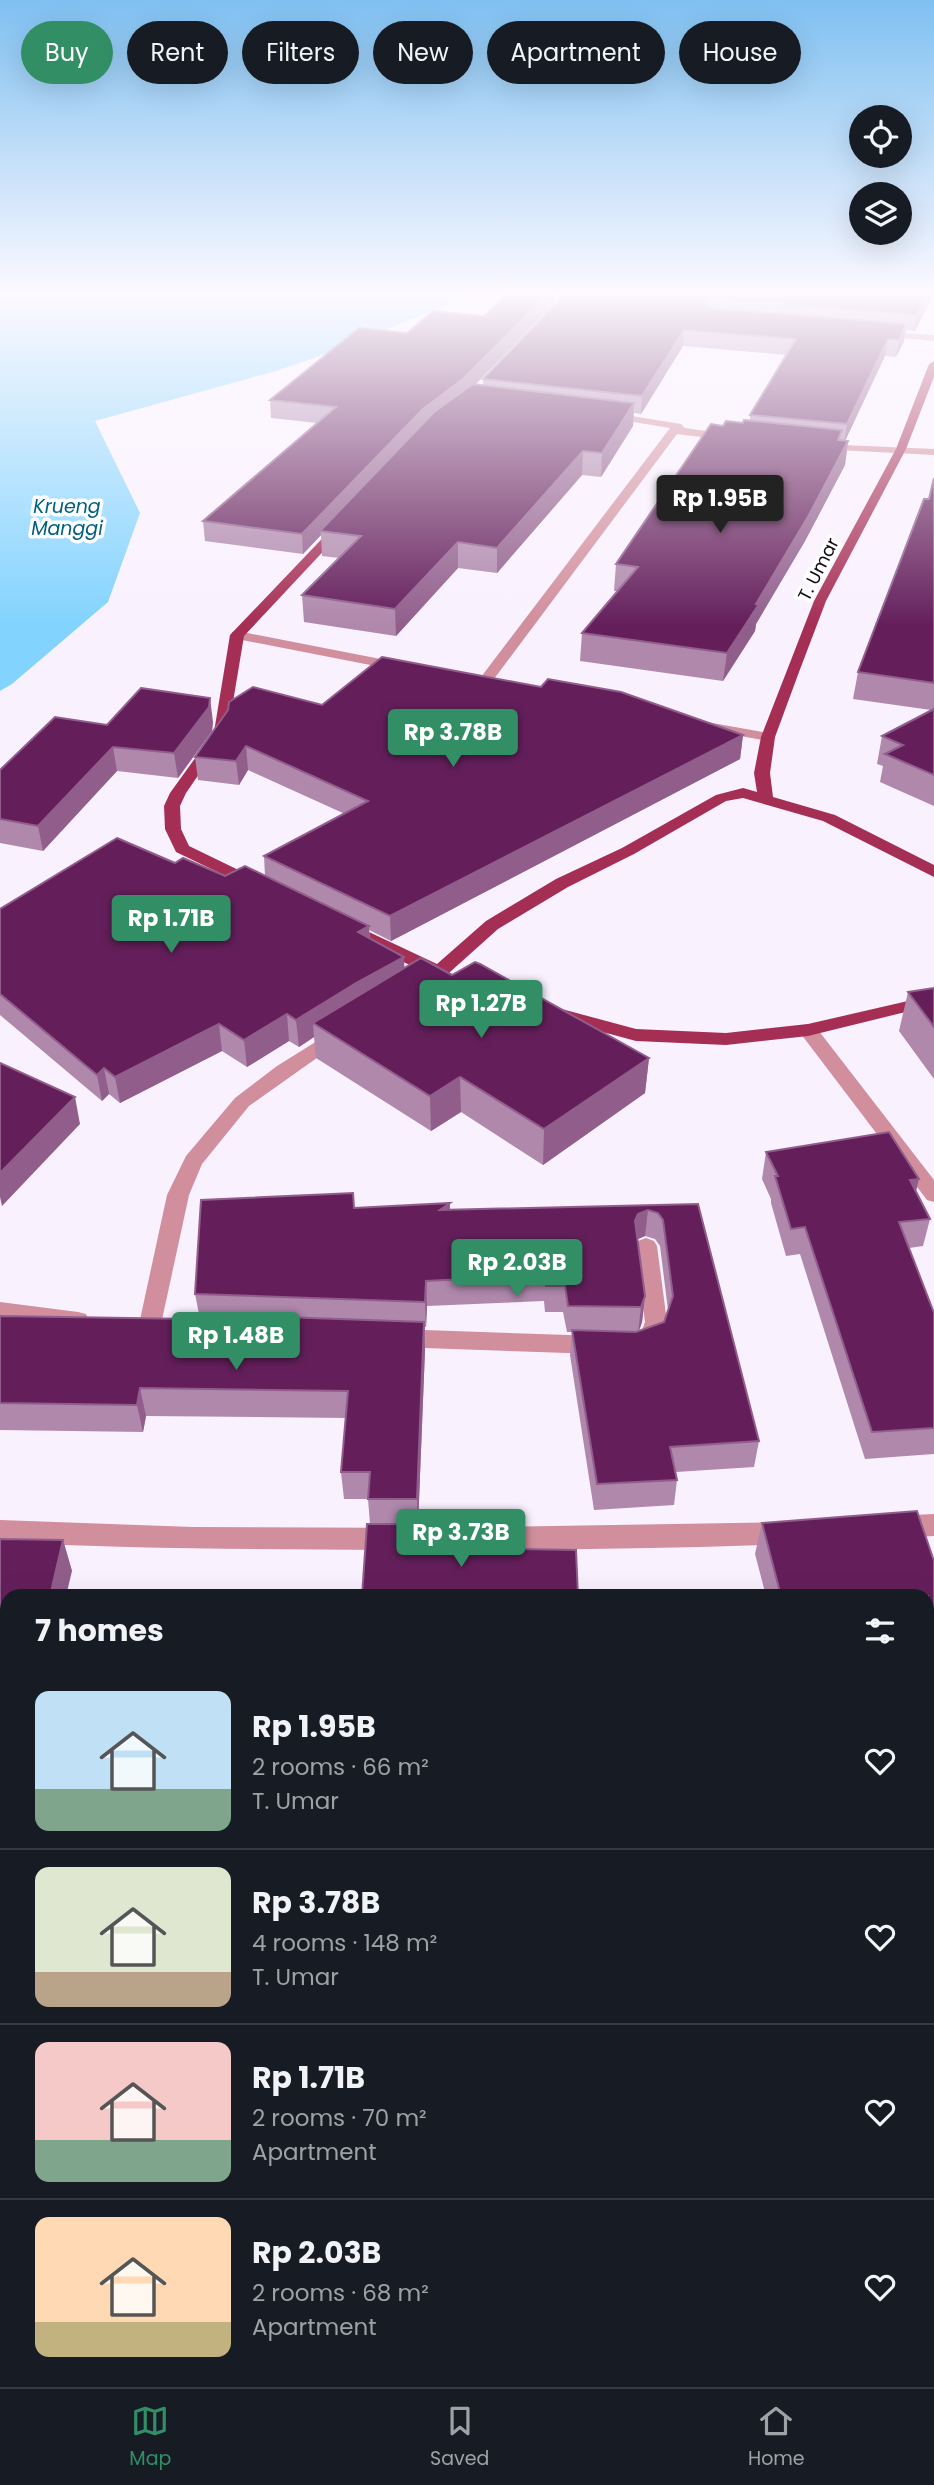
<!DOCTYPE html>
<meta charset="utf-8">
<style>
:root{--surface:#171b24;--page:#242831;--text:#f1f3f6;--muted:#9ea1a6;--line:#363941;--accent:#328e65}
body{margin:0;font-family:Poppins,sans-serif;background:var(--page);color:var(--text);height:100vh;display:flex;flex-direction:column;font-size:26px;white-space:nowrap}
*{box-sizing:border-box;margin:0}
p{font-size:23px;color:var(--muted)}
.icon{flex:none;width:38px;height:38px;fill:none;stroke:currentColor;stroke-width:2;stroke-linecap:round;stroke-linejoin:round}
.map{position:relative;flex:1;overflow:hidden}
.drawer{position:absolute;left:0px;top:1589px;width:934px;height:798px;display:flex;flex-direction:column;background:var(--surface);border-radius:21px 21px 0 0;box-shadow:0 7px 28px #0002}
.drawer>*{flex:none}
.hud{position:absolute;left:21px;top:21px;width:892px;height:63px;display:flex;gap:14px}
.buttons{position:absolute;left:849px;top:105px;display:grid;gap:14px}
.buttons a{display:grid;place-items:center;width:63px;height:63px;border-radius:50%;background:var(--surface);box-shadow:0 7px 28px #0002;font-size:35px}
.price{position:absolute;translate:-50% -60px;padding:0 16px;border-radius:7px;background:var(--accent);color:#fff;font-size:23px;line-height:46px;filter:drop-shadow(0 2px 4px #0008)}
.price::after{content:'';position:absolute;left:50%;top:42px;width:21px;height:16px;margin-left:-10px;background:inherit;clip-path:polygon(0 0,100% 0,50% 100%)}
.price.selected{background:#222;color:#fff}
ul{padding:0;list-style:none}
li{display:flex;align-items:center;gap:21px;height:175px;padding:0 35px}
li+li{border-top:2px solid var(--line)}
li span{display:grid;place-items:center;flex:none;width:196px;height:140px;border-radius:14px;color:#555}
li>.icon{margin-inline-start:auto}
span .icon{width:84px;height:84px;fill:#fffc;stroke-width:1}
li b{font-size:30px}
h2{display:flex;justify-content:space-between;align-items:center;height:84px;padding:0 35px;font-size:30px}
.tag{padding:0 24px;border-radius:32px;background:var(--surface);box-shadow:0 7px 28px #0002;font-size:24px;line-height:63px}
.tag.selected{background:var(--accent);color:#fff}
.menu{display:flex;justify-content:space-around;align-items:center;height:98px;border-top:2px solid var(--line);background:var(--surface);font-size:19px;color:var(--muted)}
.menu a{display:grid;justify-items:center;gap:4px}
.menu .selected{color:var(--accent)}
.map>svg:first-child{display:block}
</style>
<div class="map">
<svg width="934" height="2387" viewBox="0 0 934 2387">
<rect width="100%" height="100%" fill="#faf1fe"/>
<polygon fill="#82d3fe" points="0,291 479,291 334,351 276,371 95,421 140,513 108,602 12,684 0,691"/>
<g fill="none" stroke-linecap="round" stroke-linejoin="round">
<g fill="#d18e9c" fill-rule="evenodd">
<polygon points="874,331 934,335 934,341 877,336 872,333"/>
<polygon points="607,412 681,424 685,428 733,435 738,438 733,441 677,434 488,687 478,687 478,681 670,428 603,417 603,413"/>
<polygon points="821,444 934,449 934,455 817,449 817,445"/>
<polygon points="237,631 401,663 408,667 401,671 232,638 232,632"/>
<polygon points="701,721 768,733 775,737 768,741 696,728 694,725"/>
<polygon points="808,1024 815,1026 934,1180 934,1202 927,1200 801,1034 799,1030 801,1026"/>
<polygon points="338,1028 345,1030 347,1034 345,1038 249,1106 202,1164 189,1195 160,1329 157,1335 149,1337 141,1335 138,1329 167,1195 186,1156 235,1098 277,1066"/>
<polygon points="646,1238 654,1241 657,1246 667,1322 658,1347 641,1354 633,1351 629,1345 633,1339 640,1336 645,1322 635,1246 638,1241"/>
<polygon points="0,1302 78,1312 86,1314 89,1320 86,1326 78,1328 0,1318"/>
<polygon points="396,1329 598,1336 606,1339 610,1345 606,1351 598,1354 396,1347 388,1344 385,1338 388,1332"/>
<polygon points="934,1514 934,1536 894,1538 885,1535 881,1527 885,1519 894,1516"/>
<path d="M0 1520 193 1527 436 1528 789 1522 798 1525 802 1533 798 1541 789 1544C655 1549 521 1550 387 1550 258 1549 129 1549 0 1542Z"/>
<polygon points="928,2368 934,2368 934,2387 907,2387 910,2380 928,2380"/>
</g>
<g fill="#a52e54" fill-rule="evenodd">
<polygon points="934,361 934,377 906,449 826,601 799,672 775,737 770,773 773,797 835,815 934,865 934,877 823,821 743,798 726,801 634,854 568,887 498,929 450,972 448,977 433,976 357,940 354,936 357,932 369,932 437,964 486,921 556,879 622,848 716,795 743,788 757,792 754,773 761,737 814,601 896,449 929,364"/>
<polygon points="337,523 347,526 244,636 228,732 186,793 180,806 181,829 189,846 261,881 263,885 255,890 176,852 165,829 164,806 170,793 214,732 230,635"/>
<polygon points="934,995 934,1005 808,1036 726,1045 636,1041 551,1018 549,1014 558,1008 636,1029 726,1033 808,1024"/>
</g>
</g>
<g fill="#af88ac" fill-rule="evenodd">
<polygon points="934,291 915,331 906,330 904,341 896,357 885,356 845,441 848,441 845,465 805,541 756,624 755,631 723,681 580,661 582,633 618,591 614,591 616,564 723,426 750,421 750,415 787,355 683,346 641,414 634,413 633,426 601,477 582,475 497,573 458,568 396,636 304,622 302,595 339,558 322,556 321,535 303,554 205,541 203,521 317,423 271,418 270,400 407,333 484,316 554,304 475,385 483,385 483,379 598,292"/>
<polygon points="934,478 934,806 880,782 883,766 877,764 882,736 931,710 853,699 858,672 929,499"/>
<polygon points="322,705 743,735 740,759 391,941 369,930 370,938 404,968 452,975 649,1058 645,1093 543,1165 461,1112 431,1131 316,1058 314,1037 299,1047 289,1041 247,1067 222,1051 120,1103 109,1094 102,1101 0,1015 0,909 175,863 225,876 265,876 264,856 345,814 248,770 239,785 198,780 195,757"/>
<polygon points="213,722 212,731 178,778 117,771 43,851 0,843 0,770 107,725"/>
<polygon points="934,988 934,1079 899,1031 908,992"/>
<polygon points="766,1152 919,1179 916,1192 930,1219 923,1246 909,1248 934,1313 934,1454 865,1459 800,1254 786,1256 771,1203 771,1199 762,1179"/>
<path d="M450 1203V1210L698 1204 759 1441 754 1467 676 1472 677 1480 674 1505 594 1510 570 1355 572 1332H567L563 1312H545L544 1301 427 1306 426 1327H425V1350L418 1526H416V1547L362 1596 370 1524 368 1499H344L341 1472 346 1418 146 1416 143 1432 0 1430V1316L193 1319 199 1314 195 1294 354 1208ZM645 1236 655 1239 660 1246 668 1310 664 1322 639 1331 642 1322 645 1296 637 1239Z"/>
<polygon points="762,1523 934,1561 934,1811 928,1812 928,1596 766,1596 755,1554"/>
<polygon points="0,1539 63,1540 72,1571 7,1596 7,1717 2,1717 0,1727"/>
<rect x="928" y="1874" width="6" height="344"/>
<rect x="0" y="2102" width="7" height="172"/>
</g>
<g fill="#915e8c">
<polygon points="551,291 554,291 554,304 463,397 320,531 321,535 303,554 302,534 423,409"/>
<polygon points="930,291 934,291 934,294 915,331 917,315"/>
<polygon points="906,324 904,341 896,357 899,340"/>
<polygon points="684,330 683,346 641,414 642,396"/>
<polygon points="888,339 885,356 844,443 847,424"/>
<polygon points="634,403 633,426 601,477 602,453"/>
<polygon points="848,441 845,465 805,541 756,624 755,631 723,681 727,653"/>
<polygon points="583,451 582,475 497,573 497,548"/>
<polygon points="458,542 458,568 396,636 395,609"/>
<polygon points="210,698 213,722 212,731 178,778 174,753"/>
<polygon points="743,735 740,759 391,941 390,916"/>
<polygon points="246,746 248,770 239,785 236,761"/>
<polygon points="113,747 117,771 43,851 38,826"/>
<polygon points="369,926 370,952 358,932"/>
<polygon points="404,957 405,983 313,1023 314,1037 299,1047 296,1020 356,983"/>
<polygon points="287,1014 289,1041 247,1067 244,1040"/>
<polygon points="219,1024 222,1051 120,1103 115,1077"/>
<polygon points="649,1058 645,1093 543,1165 544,1129"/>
<polygon points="104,1068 109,1094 102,1101 97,1075"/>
<polygon points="460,1077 461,1112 431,1131 430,1096"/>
<polygon points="75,1097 80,1124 2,1206 0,1197 0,1173"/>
<polygon points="919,1179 912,1205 910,1180"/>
<polygon points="450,1203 450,1229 440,1210"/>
<polygon points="648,1210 645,1236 636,1240 635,1221 638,1214"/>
<polygon points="426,1281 427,1306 426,1327 425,1302"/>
<polygon points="645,1296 642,1322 638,1333 641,1307"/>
<polygon points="424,1322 425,1350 418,1526 417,1499"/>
<polygon points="140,1388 146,1416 143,1432 137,1405"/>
<polygon points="63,1540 72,1571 66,1596 50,1596"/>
<polygon points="0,1711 2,1717 0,1727"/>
</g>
<g fill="#641f5b" stroke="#915e8c" stroke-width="2">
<polygon points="510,291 551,291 463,379 423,409 302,534 203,521 336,407 270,400 359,328 407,333 433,311 484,316"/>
<polygon points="568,291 598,292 930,291 917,315 709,298 708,305 713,308 906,324 899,340 888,339 847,424 750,415 796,339 684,330 642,396 483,379"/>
<polygon points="473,384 634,403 602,453 583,451 497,548 458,542 395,609 302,595 361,536 320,531 434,412"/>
<polygon points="744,420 842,430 838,440 848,441 809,515 756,604 759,604 727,653 582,633 638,567 616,564 711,424 723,426 726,421 743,423"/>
<polygon points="934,478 934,683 858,672 924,499 929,499"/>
<polygon points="382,657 541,687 548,679 621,692 743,735 390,916 264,856 368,801 246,746 236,761 195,757 228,710 229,702 253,687 322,705"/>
<polygon points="141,688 210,698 209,707 174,753 113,747 38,826 0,819 0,770 55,717 107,725"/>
<polygon points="934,709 934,775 885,754 903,745 882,736"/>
<polygon points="117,838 175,863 183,858 225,876 245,866 369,926 358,932 404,957 356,983 296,1020 287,1014 244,1040 219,1024 115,1077 104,1068 97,1075 0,994 0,909"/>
<polygon points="421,958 452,975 475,962 480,964 649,1058 544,1129 460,1077 430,1096 313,1023"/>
<polygon points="934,988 934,1027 908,992"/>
<polygon points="0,1063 75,1097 0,1173"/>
<polygon points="889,1132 919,1179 910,1180 930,1219 899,1222 934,1313 934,1428 872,1432 805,1227 791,1229 775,1176 778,1176 766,1152"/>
<polygon points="353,1193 354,1208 450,1203 440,1210 698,1204 759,1441 670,1447 677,1480 597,1484 572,1330 636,1332 664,1322 673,1296 663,1220 658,1213 648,1210 638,1214 635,1221 645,1296 641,1307 568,1306 565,1286 546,1286 545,1275 426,1281 425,1302 195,1294 201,1200"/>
<polygon points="194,1314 424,1322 417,1499 368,1499 370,1472 341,1472 348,1391 140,1388 137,1405 0,1403 0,1316 193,1319"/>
<polygon points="917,1511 934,1561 934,1783 928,1784 928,1596 781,1596 762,1523"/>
<polygon points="367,1524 416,1524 415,1547 576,1550 578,1596 362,1596"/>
<polygon points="0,1539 63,1540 50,1596 7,1596 7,1687 0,1687"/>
<polygon points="928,1874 934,1874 934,2196 928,2197"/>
<rect x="0" y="2102" width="7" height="151"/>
</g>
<linearGradient id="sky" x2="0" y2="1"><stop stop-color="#7fc0f1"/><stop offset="0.47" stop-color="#fdf9ff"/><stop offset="1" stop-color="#fdf9ff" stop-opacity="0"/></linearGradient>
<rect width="934" height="625" fill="url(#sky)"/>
<g text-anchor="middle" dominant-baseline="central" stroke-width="7" stroke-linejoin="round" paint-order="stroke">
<g font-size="18" fill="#0f0912" stroke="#fff">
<text transform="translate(818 569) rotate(-63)">T. Umar</text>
</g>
<g font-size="19" font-style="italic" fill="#015e81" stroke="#fff">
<text x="67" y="506">Krueng<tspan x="67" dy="22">Manggi</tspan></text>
</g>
</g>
</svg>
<div class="buttons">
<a><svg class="icon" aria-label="locate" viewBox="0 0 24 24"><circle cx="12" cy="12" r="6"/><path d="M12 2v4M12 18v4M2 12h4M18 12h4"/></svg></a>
<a><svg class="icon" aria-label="layers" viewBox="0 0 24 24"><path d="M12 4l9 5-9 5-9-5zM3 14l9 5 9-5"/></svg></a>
</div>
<b class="price selected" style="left:720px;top:535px">Rp 1.95B</b>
<b class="price" style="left:453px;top:769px">Rp 3.78B</b>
<b class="price" style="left:171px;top:955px">Rp 1.71B</b>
<b class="price" style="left:481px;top:1040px">Rp 1.27B</b>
<b class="price" style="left:517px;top:1299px">Rp 2.03B</b>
<b class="price" style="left:236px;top:1372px">Rp 1.48B</b>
<b class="price" style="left:461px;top:1569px">Rp 3.73B</b>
<div class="hud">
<a class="tag selected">Buy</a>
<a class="tag">Rent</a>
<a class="tag">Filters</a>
<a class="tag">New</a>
<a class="tag">Apartment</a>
<a class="tag">House</a>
</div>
<section class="drawer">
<h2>7 homes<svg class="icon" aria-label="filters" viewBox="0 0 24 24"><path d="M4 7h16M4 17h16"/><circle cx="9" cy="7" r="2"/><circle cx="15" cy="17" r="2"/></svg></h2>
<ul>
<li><span style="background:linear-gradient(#bfe0f5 70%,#7fa58c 0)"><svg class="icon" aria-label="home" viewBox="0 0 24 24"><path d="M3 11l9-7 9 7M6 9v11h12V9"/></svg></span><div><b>Rp 1.95B</b><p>2 rooms · 66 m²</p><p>T. Umar</p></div><svg class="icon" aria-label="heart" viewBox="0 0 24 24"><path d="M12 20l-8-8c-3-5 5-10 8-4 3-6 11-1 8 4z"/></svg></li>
<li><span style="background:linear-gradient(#dfe7d0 75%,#b9a48a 0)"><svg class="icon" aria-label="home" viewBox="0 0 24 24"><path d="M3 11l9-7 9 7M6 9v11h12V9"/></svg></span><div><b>Rp 3.78B</b><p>4 rooms · 148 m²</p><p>T. Umar</p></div><svg class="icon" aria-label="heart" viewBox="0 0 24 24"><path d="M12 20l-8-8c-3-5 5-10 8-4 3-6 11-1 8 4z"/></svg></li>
<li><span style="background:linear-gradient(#f6c9c9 70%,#7fa58c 0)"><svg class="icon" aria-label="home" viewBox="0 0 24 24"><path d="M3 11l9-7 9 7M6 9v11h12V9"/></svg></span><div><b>Rp 1.71B</b><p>2 rooms · 70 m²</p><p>Apartment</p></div><svg class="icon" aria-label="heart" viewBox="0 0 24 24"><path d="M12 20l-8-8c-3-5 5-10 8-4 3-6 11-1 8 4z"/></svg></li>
<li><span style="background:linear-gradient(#ffd9b3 75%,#c2b280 0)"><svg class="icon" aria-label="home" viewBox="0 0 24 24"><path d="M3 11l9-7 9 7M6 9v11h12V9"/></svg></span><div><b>Rp 2.03B</b><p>2 rooms · 68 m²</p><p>Apartment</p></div><svg class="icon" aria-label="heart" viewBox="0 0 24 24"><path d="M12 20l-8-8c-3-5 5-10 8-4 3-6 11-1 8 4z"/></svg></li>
</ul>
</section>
</div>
<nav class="menu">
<a class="selected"><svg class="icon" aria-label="map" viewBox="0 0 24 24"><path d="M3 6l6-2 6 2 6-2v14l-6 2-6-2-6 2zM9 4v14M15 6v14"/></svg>Map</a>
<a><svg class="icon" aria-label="saved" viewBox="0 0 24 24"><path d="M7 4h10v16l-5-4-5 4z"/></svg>Saved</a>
<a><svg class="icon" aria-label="home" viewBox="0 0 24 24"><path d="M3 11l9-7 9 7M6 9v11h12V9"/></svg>Home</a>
</nav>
